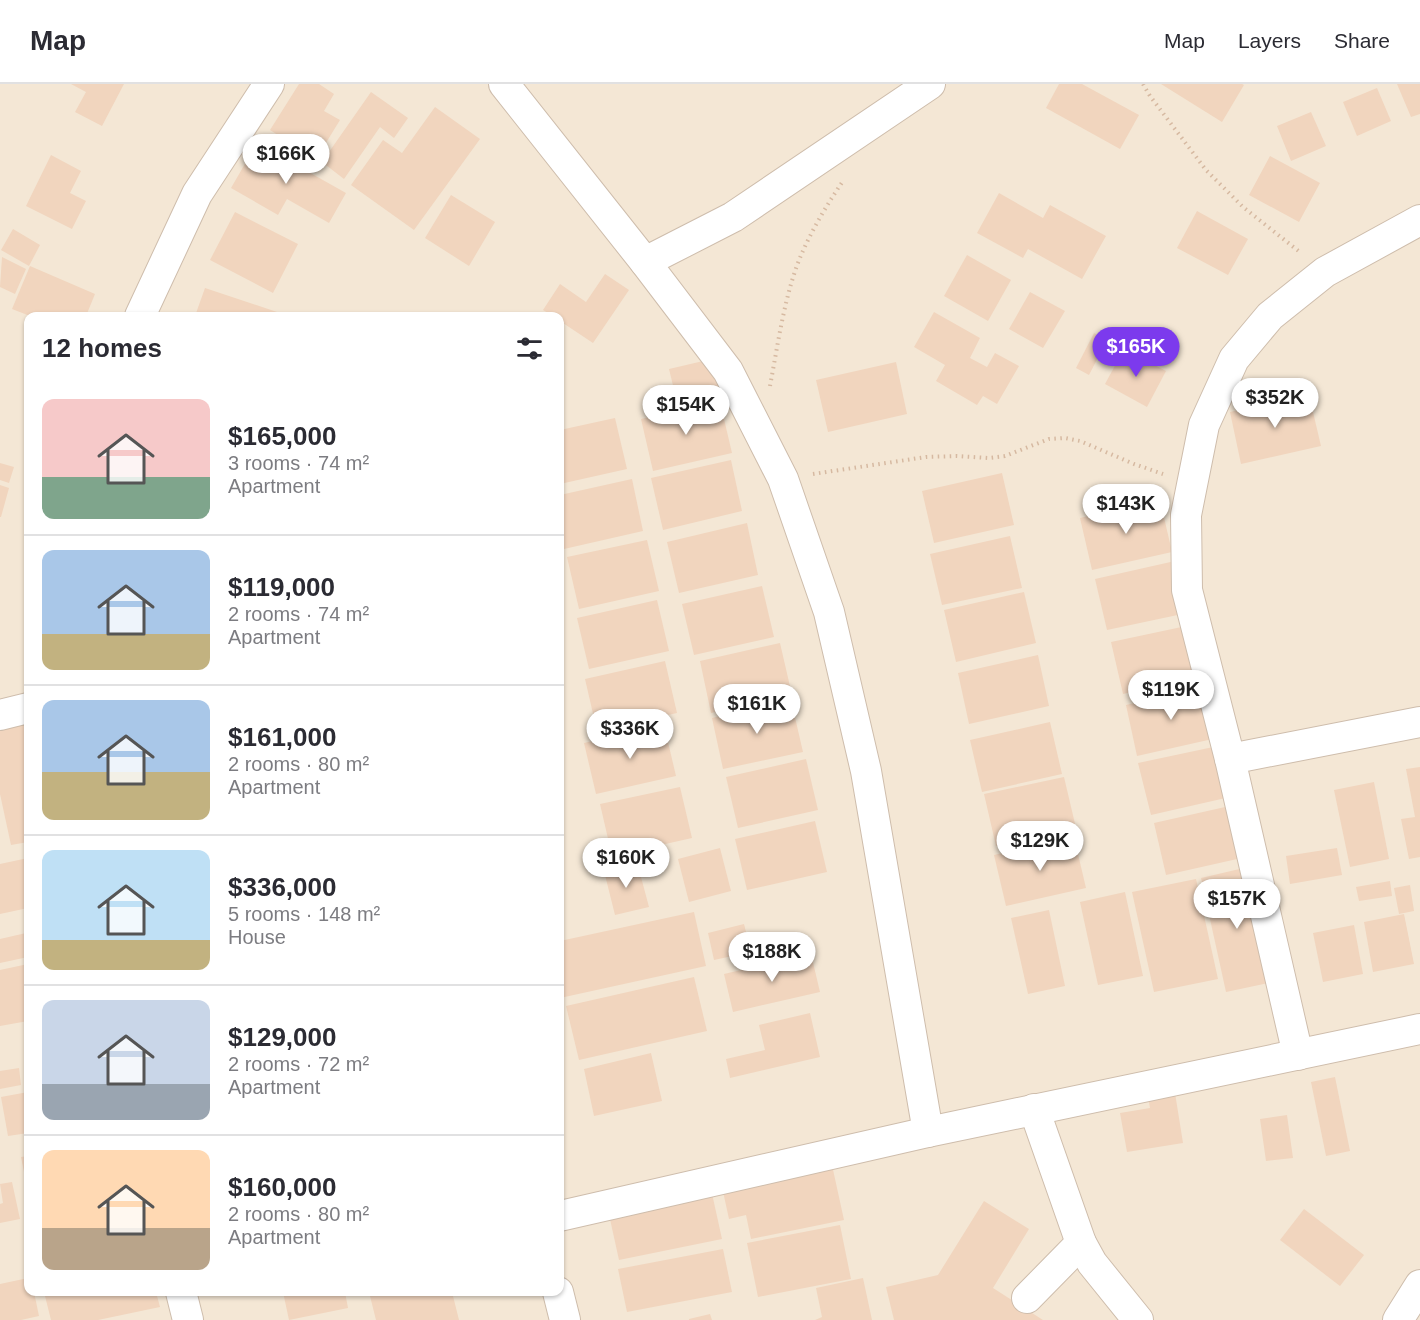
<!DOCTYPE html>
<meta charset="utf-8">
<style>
:root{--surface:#fff;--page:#f2f2f3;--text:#2b2b33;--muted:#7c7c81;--line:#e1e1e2;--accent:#7c3aed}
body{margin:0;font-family:Helvetica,sans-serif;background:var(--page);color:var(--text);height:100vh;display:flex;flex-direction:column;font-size:22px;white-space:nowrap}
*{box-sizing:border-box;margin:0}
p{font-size:20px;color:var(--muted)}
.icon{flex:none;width:33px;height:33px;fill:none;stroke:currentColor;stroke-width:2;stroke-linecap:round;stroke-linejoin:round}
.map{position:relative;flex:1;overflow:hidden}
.sheet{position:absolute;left:24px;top:228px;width:540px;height:984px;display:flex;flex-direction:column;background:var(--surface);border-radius:12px;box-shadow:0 2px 4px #0004}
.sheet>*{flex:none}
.price{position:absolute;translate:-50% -51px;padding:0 14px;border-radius:21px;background:#fff;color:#222;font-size:20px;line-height:39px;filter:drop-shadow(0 2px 3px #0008)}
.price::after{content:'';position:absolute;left:50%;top:36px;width:18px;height:14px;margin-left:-9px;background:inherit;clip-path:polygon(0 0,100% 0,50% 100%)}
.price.on{background:var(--accent);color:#fff}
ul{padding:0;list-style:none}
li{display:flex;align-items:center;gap:18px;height:150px;padding:0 18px}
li+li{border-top:2px solid var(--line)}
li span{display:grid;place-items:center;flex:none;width:168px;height:120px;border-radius:12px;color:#555}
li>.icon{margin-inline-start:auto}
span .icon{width:72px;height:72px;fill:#fffc;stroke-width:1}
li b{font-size:26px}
h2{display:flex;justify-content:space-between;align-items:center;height:72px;padding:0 18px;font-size:26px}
header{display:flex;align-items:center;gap:36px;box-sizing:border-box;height:84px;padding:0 30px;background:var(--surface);border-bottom:2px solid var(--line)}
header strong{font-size:28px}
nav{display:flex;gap:33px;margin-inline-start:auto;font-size:21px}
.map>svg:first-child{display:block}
</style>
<header>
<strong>Map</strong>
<nav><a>Map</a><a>Layers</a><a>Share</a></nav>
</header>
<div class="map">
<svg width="1420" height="1236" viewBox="0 0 1420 1236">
<rect width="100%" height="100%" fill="#fcf5e6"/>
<path fill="#f4e7d5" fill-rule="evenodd" d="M0 0H1420V1236H0ZM28 232H560V1208H28Z"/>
<g fill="#f1d5be">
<polygon points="71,0 124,0 102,42 75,28 86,8"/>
<polygon points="299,0 319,0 334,10 324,27 340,36 316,75 270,46"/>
<polygon points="1059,0 1082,0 1139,31 1120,65 1046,24"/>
<polygon points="1161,0 1242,0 1244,1 1222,38"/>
<polygon points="1397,0 1420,0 1420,30 1411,33"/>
<polygon points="1377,4 1391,37 1357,52 1343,18"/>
<polygon points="371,8 408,34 394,54 380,43 344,95 322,78"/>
<polygon points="435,23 480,55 414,146 351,101 383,56 402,69"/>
<polygon points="1311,28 1326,62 1291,77 1277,42"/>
<polygon points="257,59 346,109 329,139 287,115 278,131 231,104"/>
<polygon points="51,71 81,87 70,109 86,117 72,145 26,122"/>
<polygon points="1270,72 1320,99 1299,138 1249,111"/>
<polygon points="999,109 1043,134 1050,121 1106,152 1082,195 1028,165 1023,174 977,149"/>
<polygon points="451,111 495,138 469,182 425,154"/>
<polygon points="1197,127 1248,155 1228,191 1177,164"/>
<polygon points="235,128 298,160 273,209 210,176"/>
<polygon points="13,145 40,161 29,182 1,166"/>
<polygon points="967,171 1011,196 988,237 944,212"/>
<polygon points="2,173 26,185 15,210 0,203"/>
<polygon points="30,182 95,210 86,232 30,232 12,225"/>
<polygon points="605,190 629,206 593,259 560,237 560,232 553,232 543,226 560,200 586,218"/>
<polygon points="205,204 280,229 279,232 195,232"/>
<polygon points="1030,208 1065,227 1043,264 1009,245"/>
<polygon points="934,228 980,254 970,274 987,283 995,269 1019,282 997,320 983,312 977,321 936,297 945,281 914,263"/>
<polygon points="1094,249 1107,256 1089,291 1076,284"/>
<polygon points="1124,265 1166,287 1147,323 1105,300"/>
<polygon points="716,274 723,308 677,318 669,285"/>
<polygon points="896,278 907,330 828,348 816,296"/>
<polygon points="1309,311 1321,362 1241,380 1230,328"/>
<polygon points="720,318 732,369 653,387 641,335"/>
<polygon points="615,334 627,385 560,400 560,346"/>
<polygon points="731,376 742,427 663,446 651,394"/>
<polygon points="0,379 14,383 9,399 0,396"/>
<polygon points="1002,389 1014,441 934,459 922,407"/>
<polygon points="632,395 643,447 564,465 560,448 560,411"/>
<polygon points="0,401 9,404 1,433 0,433"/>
<polygon points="1160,416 1172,468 1092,486 1080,434"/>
<polygon points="747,439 758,491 679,509 667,458"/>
<polygon points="1010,452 1022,504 942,521 930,470"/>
<polygon points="647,456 659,507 579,525 567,473"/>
<polygon points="1175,477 1187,529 1107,546 1095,495"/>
<polygon points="762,502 774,553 694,571 682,520"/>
<polygon points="1024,508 1036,559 956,578 944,526"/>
<polygon points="657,516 669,567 589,585 577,534"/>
<polygon points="1191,541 1203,592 1123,610 1111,558"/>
<polygon points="780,559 792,611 711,629 700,577"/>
<polygon points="1038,571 1049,622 969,640 958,589"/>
<polygon points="665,577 677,629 597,647 585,595"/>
<polygon points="1205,602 1217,654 1137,672 1126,621"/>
<polygon points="791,616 803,668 723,685 712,634"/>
<polygon points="28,637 28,758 11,761 0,710 0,643"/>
<polygon points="1050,638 1062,690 982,708 970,656"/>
<polygon points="664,641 676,692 596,710 584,659"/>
<polygon points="1218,662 1230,713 1151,731 1138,679"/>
<polygon points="806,675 818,726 738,744 726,693"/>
<polygon points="1420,683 1420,773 1409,775 1401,735 1415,733 1406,685"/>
<polygon points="1064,693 1076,744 996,762 984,710"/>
<polygon points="1374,698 1389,775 1350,783 1334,706"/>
<polygon points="680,703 692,754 612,772 600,720"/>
<polygon points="1234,721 1246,773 1166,791 1154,739"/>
<polygon points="815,737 827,788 747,806 735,755"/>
<polygon points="1074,753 1086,804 1006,822 994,771"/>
<polygon points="720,764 731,807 689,818 678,775"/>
<polygon points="1337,764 1342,791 1290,800 1286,772"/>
<polygon points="28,774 28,824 0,830 0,780"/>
<polygon points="637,778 649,823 615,831 604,787"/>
<polygon points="1248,783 1273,898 1226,908 1201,794"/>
<polygon points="1196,795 1218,895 1154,908 1132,808"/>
<polygon points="1390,797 1392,812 1359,817 1356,803"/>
<polygon points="1410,801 1414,827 1399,830 1394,804"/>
<polygon points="1125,808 1143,892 1098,901 1080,818"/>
<polygon points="1049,826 1065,902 1028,910 1011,834"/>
<polygon points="694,828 706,882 560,914 560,857"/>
<polygon points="1404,830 1414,880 1373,888 1364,838"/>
<polygon points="744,840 751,868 714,876 708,849"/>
<polygon points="1354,841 1363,890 1323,898 1313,849"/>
<polygon points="26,849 28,873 0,879 0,855"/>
<polygon points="811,870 820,908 733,928 724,890"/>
<polygon points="28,880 28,937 0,942 0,886"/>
<polygon points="694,893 707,947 579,976 566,922"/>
<polygon points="810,929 820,973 730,994 726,975 765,966 759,941"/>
<polygon points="651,969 662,1017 594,1032 584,985"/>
<polygon points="19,984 21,1001 0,1005 0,987"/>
<polygon points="1335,993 1350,1067 1326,1072 1311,998"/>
<polygon points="28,1008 28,1049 8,1052 1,1013"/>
<polygon points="1175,1009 1183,1059 1127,1068 1120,1029 1150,1024 1148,1013"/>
<polygon points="1287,1031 1293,1074 1266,1077 1260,1035"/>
<polygon points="28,1072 28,1103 27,1103 21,1073"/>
<polygon points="832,1081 844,1136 751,1155 746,1131 729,1135 722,1103"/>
<polygon points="12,1098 20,1135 0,1139 0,1120 3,1119 0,1100"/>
<polygon points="711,1105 722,1155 619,1176 608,1126"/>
<polygon points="984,1117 1029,1145 993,1204 1043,1236 894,1236 886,1203 938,1191"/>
<polygon points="1304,1125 1364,1171 1340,1202 1280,1156"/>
<polygon points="840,1141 851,1195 758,1213 747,1159"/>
<polygon points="723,1165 732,1208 627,1228 618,1185"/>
<polygon points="28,1194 28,1208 34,1208 39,1232 21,1236 0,1236 0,1200"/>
<polygon points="863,1194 872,1236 815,1236 822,1233 816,1204"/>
<polygon points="44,1208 156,1208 160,1223 98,1236 51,1236"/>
<polygon points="283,1208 345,1208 348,1224 289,1236"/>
<polygon points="369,1208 452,1208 459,1236 376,1236"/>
<polygon points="710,1230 712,1236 689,1236 689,1235"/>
</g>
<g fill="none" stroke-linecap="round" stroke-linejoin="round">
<defs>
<g id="minor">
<polyline points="504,0 645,178 728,287 783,395 829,528 866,687 928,1048"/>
<polyline points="645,178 733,133 930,0"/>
<polyline points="140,232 197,110 269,0"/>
<polyline points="0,631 28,624"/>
<polyline points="1230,675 1420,638"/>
<polyline points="1298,971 1230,675 1187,506 1186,431 1204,341 1234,275 1270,232 1325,188 1420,136"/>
<polyline points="1034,1025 1081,1159 1092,1179 1138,1236"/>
<polyline points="560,1132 928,1048 1420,945"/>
<polyline points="181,1208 188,1236"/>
<polyline points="558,1208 565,1236"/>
<polyline points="1027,1214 1081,1159"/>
<polyline points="1398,1236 1420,1201"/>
</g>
</defs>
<use href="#minor" stroke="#cebdac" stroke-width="32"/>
<g stroke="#d6b9a1" stroke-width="4" stroke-dasharray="1.5 4.5" stroke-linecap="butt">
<polyline points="1143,0 1150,12 1206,86 1243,123 1301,169"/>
<path d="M770 302C778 260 785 208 802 169 813 144 828 119 843 97"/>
<polyline points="813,390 926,373 957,372 989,374 1005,372 1049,355 1065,354 1080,357 1134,380 1163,390"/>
</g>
<use href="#minor" stroke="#fff" stroke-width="30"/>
</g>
</svg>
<b class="price" style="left:286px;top:101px">$166K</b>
<b class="price on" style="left:1136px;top:294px">$165K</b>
<b class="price" style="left:1275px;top:345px">$352K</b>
<b class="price" style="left:686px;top:352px">$154K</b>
<b class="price" style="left:1126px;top:451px">$143K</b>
<b class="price" style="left:1171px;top:637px">$119K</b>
<b class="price" style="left:757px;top:651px">$161K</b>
<b class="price" style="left:630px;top:676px">$336K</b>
<b class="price" style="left:1040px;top:788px">$129K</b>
<b class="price" style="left:626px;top:805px">$160K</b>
<b class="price" style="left:1237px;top:846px">$157K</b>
<b class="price" style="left:772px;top:899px">$188K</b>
<section class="sheet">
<h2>12 homes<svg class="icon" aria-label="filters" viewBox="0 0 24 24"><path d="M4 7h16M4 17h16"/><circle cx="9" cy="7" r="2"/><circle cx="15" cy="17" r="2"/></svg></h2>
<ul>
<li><span style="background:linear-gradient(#f6c9c9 65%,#7fa58c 0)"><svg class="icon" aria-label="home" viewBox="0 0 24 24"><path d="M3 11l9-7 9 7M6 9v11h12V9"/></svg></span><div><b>$165,000</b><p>3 rooms · 74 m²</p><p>Apartment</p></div></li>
<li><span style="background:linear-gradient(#a9c7e8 70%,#c2b280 0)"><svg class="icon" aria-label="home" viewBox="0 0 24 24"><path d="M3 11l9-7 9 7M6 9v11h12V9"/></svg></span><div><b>$119,000</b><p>2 rooms · 74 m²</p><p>Apartment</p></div></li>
<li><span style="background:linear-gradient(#a9c7e8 60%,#c2b280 0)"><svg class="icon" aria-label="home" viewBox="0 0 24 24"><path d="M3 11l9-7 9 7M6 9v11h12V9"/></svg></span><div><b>$161,000</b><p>2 rooms · 80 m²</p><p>Apartment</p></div></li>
<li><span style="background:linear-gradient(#bfe0f5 75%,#c2b280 0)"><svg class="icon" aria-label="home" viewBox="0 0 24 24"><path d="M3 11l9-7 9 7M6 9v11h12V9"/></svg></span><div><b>$336,000</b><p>5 rooms · 148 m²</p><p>House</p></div></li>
<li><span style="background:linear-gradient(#c9d6e8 70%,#9aa5b1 0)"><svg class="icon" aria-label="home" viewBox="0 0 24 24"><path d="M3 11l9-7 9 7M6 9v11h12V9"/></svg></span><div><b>$129,000</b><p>2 rooms · 72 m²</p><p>Apartment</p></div></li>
<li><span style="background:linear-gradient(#ffd9b3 65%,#b9a48a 0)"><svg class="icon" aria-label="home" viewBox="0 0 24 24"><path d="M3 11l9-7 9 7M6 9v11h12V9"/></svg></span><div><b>$160,000</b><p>2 rooms · 80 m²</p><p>Apartment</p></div></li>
</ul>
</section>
</div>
